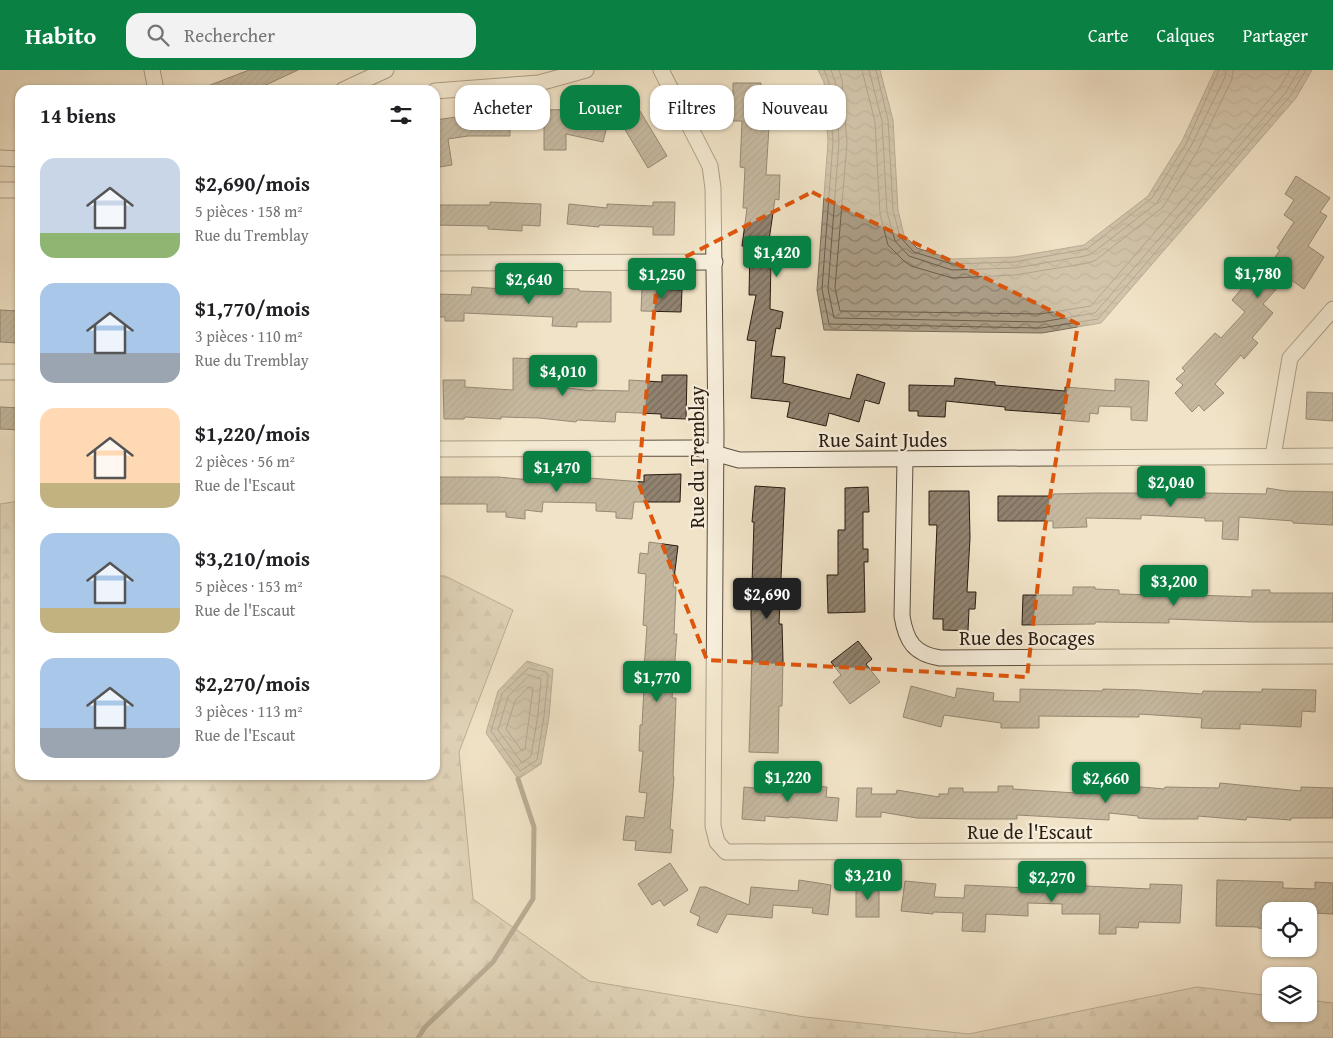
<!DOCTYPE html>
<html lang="fr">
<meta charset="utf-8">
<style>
:root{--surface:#fff;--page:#f2f2f2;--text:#202124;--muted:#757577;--accent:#0b8043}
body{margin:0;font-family:"Gentium Book Plus",serif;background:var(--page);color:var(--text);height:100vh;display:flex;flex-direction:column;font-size:19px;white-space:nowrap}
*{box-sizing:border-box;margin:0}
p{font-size:16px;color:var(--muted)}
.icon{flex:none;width:28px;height:28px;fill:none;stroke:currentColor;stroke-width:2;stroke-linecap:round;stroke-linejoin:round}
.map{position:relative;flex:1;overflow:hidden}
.panel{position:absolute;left:15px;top:15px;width:425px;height:695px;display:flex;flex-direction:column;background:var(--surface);border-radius:15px;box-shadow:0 1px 4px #0004}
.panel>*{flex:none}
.hud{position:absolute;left:455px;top:15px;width:475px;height:45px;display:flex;gap:10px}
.controls{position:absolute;left:1262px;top:832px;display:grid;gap:10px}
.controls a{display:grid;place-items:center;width:55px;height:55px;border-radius:10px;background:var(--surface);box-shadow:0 1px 4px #0004;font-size:25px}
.price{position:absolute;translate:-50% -42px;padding:0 11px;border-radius:5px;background:var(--accent);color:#fff;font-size:16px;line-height:32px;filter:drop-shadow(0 1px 2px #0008)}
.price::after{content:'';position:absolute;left:50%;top:30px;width:15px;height:11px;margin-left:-8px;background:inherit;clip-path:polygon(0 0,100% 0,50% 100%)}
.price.on{background:#222;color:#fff}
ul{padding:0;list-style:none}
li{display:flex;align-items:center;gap:15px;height:125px;padding:0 25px}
li span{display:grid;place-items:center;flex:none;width:140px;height:100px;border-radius:15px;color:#555}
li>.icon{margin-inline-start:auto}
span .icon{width:60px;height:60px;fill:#fffc;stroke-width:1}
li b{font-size:21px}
h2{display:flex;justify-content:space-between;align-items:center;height:60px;padding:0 25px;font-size:21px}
.tag{padding:0 18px;border-radius:15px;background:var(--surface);box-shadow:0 1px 4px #0004;font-size:18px;line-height:45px}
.tag.on{background:var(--accent);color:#fff}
header{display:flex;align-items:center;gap:30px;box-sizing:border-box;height:70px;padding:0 25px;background:var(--accent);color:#fff}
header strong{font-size:24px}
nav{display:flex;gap:28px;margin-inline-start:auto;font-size:18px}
.search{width:350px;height:45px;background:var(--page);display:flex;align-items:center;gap:12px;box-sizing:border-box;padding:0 18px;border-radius:15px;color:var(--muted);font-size:19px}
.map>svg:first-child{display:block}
</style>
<header>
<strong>Habito</strong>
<div class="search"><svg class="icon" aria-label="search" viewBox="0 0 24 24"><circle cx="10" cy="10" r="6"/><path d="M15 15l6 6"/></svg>Rechercher</div>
<nav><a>Carte</a><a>Calques</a><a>Partager</a></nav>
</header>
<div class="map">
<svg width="1333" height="968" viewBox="0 0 1333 968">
<defs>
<pattern id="forest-firs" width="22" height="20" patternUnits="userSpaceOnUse" patternTransform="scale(1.25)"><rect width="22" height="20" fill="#cfc1a8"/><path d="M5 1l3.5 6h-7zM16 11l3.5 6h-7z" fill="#b2a590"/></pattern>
<pattern id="water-waves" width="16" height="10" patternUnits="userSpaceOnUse" patternTransform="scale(1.25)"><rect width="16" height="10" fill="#ad9f89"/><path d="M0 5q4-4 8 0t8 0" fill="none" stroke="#8d816f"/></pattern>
<pattern id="building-hatch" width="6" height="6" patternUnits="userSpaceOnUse" patternTransform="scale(1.25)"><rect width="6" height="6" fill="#918370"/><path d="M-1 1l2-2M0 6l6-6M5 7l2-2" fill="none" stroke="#766a5b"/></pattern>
</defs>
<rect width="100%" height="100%" fill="#f1e3c7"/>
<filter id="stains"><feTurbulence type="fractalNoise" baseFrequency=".004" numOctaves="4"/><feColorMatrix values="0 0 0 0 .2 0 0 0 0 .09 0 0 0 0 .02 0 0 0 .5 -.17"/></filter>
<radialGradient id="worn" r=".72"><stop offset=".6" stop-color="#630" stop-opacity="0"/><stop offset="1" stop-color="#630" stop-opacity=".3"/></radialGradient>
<polygon fill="url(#forest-firs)" stroke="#7c6e5c" points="20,431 20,705 435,705 435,506 445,506 513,540 459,682 473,829 589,911 805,947 969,964 1197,917 1271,926 1271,944 1309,944 1309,930 1333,933 1333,968 0,968 0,434"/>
<g fill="url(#water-waves)" stroke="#786b59">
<polygon points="818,0 880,0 893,50 898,140 904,165 917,178 952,189 1014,187 1084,175 1148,126 1182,71 1215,0 1312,0 1296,28 1101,253 1042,263 824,260 817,220 828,72 824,12"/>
<polygon points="527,591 553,599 549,647 541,694 518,709 486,663 498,621"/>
</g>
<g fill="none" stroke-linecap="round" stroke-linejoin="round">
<g stroke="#6b5e4d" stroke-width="1">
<polyline points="824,0 829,12 833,72 822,219 829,254 1041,258 1098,249 1291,25 1306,0"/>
<polyline points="831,0 835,11 839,72 828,219 834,248 1041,252 1095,243 1286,22 1299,0"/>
<polyline points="839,0 842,10 847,73 835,218 840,241 1040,244 1091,236 1280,17 1290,0"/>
<polyline points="862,0 875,52 880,144 888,175 904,191 911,196 952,208 1015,205 1088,193 1096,190 1163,137 1198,80 1232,9 1233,0"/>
<polyline points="869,0 882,51 887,142 895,171 909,186 952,200 1015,198 1085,186 1091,184 1157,133 1191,76 1225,7 1226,0"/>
<polyline points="876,0 888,50 893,140 900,167 914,182 952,194 1014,192 1087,179 1152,128 1186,74 1219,0"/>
<polygon points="529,598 546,602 548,605 544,646 537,690 520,701 491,661 502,624"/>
<polygon points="530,605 541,609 538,645 531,686 522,693 498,660 508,627"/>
<polygon points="529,617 533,618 525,679 522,681 506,659 515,631"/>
</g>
<polyline stroke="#786b59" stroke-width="5" points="418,968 425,957 493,892 533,829 534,757 518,709"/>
</g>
<g fill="url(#building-hatch)" stroke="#291c11">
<polygon points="249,0 298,0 255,20 200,20 200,19"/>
<polygon points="733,13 761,13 761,30 767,31 766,57 769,57 766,105 780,105 779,130 775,129 766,191 771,191 770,239 783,242 780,259 776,258 771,286 785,287 783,313 850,329 857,304 885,313 879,334 865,330 859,352 829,343 826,356 787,347 790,332 751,328 756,271 747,270 756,225 749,225 750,177 742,176 747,138 743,138 745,98 740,97 742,51 733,51"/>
<polygon points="590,32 619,38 614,57 607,56 603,72 566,64 566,80 544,80 544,40 588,39"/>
<polygon points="640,41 667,86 648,98 621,53"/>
<polygon points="478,42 510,42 510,66 468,66 448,69 452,95 440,97 436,71 435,71 435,50 478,44"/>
<polygon points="1296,106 1330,128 1320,142 1327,146 1308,176 1324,187 1304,219 1287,207 1263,234 1273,243 1252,268 1258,273 1244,289 1241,285 1215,314 1224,323 1204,341 1199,335 1192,342 1175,323 1183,315 1176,309 1185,301 1182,298 1215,263 1221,268 1245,242 1232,230 1254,204 1260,209 1280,180 1277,178 1294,152 1284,145 1294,130 1285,124"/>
<polygon points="490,132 541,134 540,156 522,155 522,161 488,159 488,156 435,155 435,135 490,135"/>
<polygon points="653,132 675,132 674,165 653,165 653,157 599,155 599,157 567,154 569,134 607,138 607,134 653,136"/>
<polygon points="472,217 554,222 554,218 579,219 579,221 611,222 611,252 577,252 577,257 552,256 553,247 464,243 464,251 445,251 445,247 435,247 435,224 471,225"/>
<polygon points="642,219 682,220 681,242 641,241"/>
<polygon points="0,240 18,241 17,273 0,272"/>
<polygon points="513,288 538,289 538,291 560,291 560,317 592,321 592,320 629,321 629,310 662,312 662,305 687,305 686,349 661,348 661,344 616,342 615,352 577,350 576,352 539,348 501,347 501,349 465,347 464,349 444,349 443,310 465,310 465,317 513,320"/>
<polygon points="955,308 995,312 995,315 1065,321 1065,317 1115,321 1115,309 1149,311 1147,351 1131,350 1131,337 1099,336 1098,344 1090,343 1089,352 1063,350 1063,344 1005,340 1005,337 946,331 945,347 918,346 918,341 909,341 909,315 954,316"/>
<polygon points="1307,322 1333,323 1333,351 1306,349"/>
<polygon points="0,337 20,338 20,360 0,359"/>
<polygon points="681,404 680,432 634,432 632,449 616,448 616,442 596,441 596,433 543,432 542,442 525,440 525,449 506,447 506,442 487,442 487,434 435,434 435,407 498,407 552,412 552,405 589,406 589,408 644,412 644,405"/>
<polygon points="755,416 785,418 779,554 782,554 783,590 782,636 779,636 778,683 749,682 752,586 751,545 754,452 752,452"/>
<polygon points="868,417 869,442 863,442 863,479 868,479 868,492 864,492 865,542 828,543 827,505 838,505 838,460 845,460 845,418"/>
<polygon points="1267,418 1286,421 1333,422 1333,455 1293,453 1293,451 1239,447 1238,470 1222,469 1223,451 1205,451 1205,448 1141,445 1141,449 1086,448 1087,457 1053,458 1053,451 998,451 998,426 1053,426 1053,424 1096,423 1141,423 1141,425 1205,428 1205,423 1266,424"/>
<polygon points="929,421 969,421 970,468 967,522 976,522 975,539 969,539 968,561 943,560 943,549 933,549 937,455 929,455"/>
<polygon points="649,472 678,476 673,517 676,517 674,564 677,564 672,628 676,628 673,706 674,707 670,759 673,760 671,783 635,780 636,771 623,770 626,746 644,748 647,723 639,722 643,681 639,681 640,655 642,655 645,600 644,600 647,556 643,555 646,504 638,503 640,483 648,484"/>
<polygon points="1073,517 1095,517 1095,519 1119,520 1119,524 1155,525 1156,518 1194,520 1194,525 1252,527 1252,520 1270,520 1270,523 1333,523 1333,552 1252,552 1169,549 1169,553 1095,552 1095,554 1022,555 1023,525 1073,525"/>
<polygon points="858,571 872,589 866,594 880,612 850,634 833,612 841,605 831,592"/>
<polygon points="911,616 955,628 957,618 994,623 993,631 1020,632 1020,619 1102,621 1103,619 1141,620 1202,624 1203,621 1262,622 1262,619 1316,620 1315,642 1302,641 1301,657 1240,654 1240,659 1201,658 1202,648 1139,644 1139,647 1039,646 1039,658 1001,658 1001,653 944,645 941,657 903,647"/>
<polygon points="756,709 770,710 769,717 813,720 813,716 827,717 826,727 839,728 837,751 789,747 789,748 765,746 765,751 742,749 744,717 755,718"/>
<polygon points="1220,713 1301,721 1301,717 1333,718 1333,748 1291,748 1291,750 1247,747 1246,750 1198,746 1198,749 1154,749 1138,748 1138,746 1109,743 1109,750 1017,745 1017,749 973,749 917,748 881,742 881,747 856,747 857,718 872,718 871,724 896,724 897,720 939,727 939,724 948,724 949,718 963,718 963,722 998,722 998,716 1013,716 1013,719 1076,723 1076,719 1130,723 1131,716 1164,719 1165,717 1219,718"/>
<polygon points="670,793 688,820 664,836 660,830 652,835 638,814"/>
<polygon points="799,810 831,815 828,845 812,843 813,838 773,835 772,848 727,844 717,863 697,855 700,847 690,842 700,817 706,817 749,835 751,817 798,821"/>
<polygon points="1217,810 1283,812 1283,818 1315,819 1315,812 1333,813 1333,844 1314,843 1314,841 1271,841 1271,859 1258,858 1258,857 1216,856"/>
<polygon points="905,811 936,814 934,827 964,828 965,815 1029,818 1029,811 1043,813 1086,813 1086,816 1150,819 1150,814 1182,815 1180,853 1139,852 1138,858 1116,857 1116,864 1099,864 1100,844 1062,844 1062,834 1028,833 1028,846 986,844 985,862 962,861 963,843 933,842 933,844 901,841"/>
<rect x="856" y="815" width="23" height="32"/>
</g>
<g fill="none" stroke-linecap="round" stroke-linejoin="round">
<defs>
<g id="minor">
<polyline points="152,0 156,20"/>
<polyline points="661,0 710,96 713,118 716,362 713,756 717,772 726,782 1333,780"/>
<polyline points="343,20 386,0"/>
<polyline points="435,21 539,13 586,0"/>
<polyline points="0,88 20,89"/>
<polyline points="0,120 20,120"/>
<polyline points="435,193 715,192"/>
<polyline points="0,302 20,302"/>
<polyline points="435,379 696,378 739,390 1333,386"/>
<polyline points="1273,386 1290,288 1333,239"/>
<path d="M905 390 902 546C906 571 914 584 940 588L1333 586"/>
</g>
</defs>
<use href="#minor" stroke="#5b4e3e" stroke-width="17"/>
<use href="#minor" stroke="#f6eddb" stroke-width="15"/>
</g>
<path d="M0 0H1333V968H0ZM812 122 1078 254 1043 470 1027 607 707 590 638 412 658 201Z" fill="#f1e3c7" fill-opacity=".55" fill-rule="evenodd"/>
<path fill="none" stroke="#de560c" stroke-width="4" stroke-dasharray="10 6" stroke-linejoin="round" d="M812 122 1078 254 1043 470 1027 607 707 590 638 412 658 201Z"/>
<g text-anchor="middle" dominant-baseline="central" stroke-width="4.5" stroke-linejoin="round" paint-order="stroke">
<g font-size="20" fill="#291c11" stroke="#f6eddb">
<text x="883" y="369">Rue Saint Judes</text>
<text transform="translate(696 387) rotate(-90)">Rue du Tremblay</text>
<text x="1027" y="567">Rue des Bocages</text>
<text x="1030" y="761">Rue de l'Escaut</text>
</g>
</g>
<rect width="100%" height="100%" filter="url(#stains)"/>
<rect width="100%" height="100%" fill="url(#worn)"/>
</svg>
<div class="controls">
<a><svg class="icon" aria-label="locate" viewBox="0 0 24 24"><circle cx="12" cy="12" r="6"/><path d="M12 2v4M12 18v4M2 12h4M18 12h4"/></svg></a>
<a><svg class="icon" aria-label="layers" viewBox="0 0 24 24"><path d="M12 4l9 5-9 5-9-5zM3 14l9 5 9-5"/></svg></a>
</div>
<b class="price" style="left:777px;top:208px">$1,420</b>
<b class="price" style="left:1258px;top:229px">$1,780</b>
<b class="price" style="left:662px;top:230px">$1,250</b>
<b class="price" style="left:529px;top:235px">$2,640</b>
<b class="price" style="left:563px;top:327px">$4,010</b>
<b class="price" style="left:557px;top:423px">$1,470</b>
<b class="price" style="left:1171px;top:438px">$2,040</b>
<b class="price" style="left:1174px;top:537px">$3,200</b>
<b class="price on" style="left:767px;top:550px">$2,690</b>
<b class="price" style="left:657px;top:633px">$1,770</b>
<b class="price" style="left:788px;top:733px">$1,220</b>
<b class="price" style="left:1106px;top:734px">$2,660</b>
<b class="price" style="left:868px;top:831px">$3,210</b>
<b class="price" style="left:1052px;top:833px">$2,270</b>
<div class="hud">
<a class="tag">Acheter</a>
<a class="tag on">Louer</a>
<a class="tag">Filtres</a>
<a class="tag">Nouveau</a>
</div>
<section class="panel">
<h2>14 biens<svg class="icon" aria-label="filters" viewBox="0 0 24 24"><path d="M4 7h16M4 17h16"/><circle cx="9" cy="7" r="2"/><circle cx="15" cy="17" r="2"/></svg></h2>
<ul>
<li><span style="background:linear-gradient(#c9d6e8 75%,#8fb573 0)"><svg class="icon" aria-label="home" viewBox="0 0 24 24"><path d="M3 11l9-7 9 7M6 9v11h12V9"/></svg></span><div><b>$2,690/mois</b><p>5 pièces · 158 m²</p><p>Rue du Tremblay</p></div></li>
<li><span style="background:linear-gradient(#a9c7e8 70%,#9aa5b1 0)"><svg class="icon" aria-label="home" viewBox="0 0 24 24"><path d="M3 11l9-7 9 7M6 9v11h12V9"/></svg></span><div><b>$1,770/mois</b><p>3 pièces · 110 m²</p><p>Rue du Tremblay</p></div></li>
<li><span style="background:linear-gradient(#ffd9b3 75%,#c2b280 0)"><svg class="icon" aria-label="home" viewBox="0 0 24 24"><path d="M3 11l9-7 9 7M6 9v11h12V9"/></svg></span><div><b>$1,220/mois</b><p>2 pièces · 56 m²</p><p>Rue de l'Escaut</p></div></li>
<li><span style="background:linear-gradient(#a9c7e8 75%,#c2b280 0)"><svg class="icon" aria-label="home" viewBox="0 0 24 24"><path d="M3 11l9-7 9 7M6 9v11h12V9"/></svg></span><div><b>$3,210/mois</b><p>5 pièces · 153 m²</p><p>Rue de l'Escaut</p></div></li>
<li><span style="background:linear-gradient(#a9c7e8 70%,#9aa5b1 0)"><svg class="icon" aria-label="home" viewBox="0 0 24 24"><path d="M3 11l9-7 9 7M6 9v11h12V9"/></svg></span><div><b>$2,270/mois</b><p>3 pièces · 113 m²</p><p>Rue de l'Escaut</p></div></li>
</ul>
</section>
</div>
